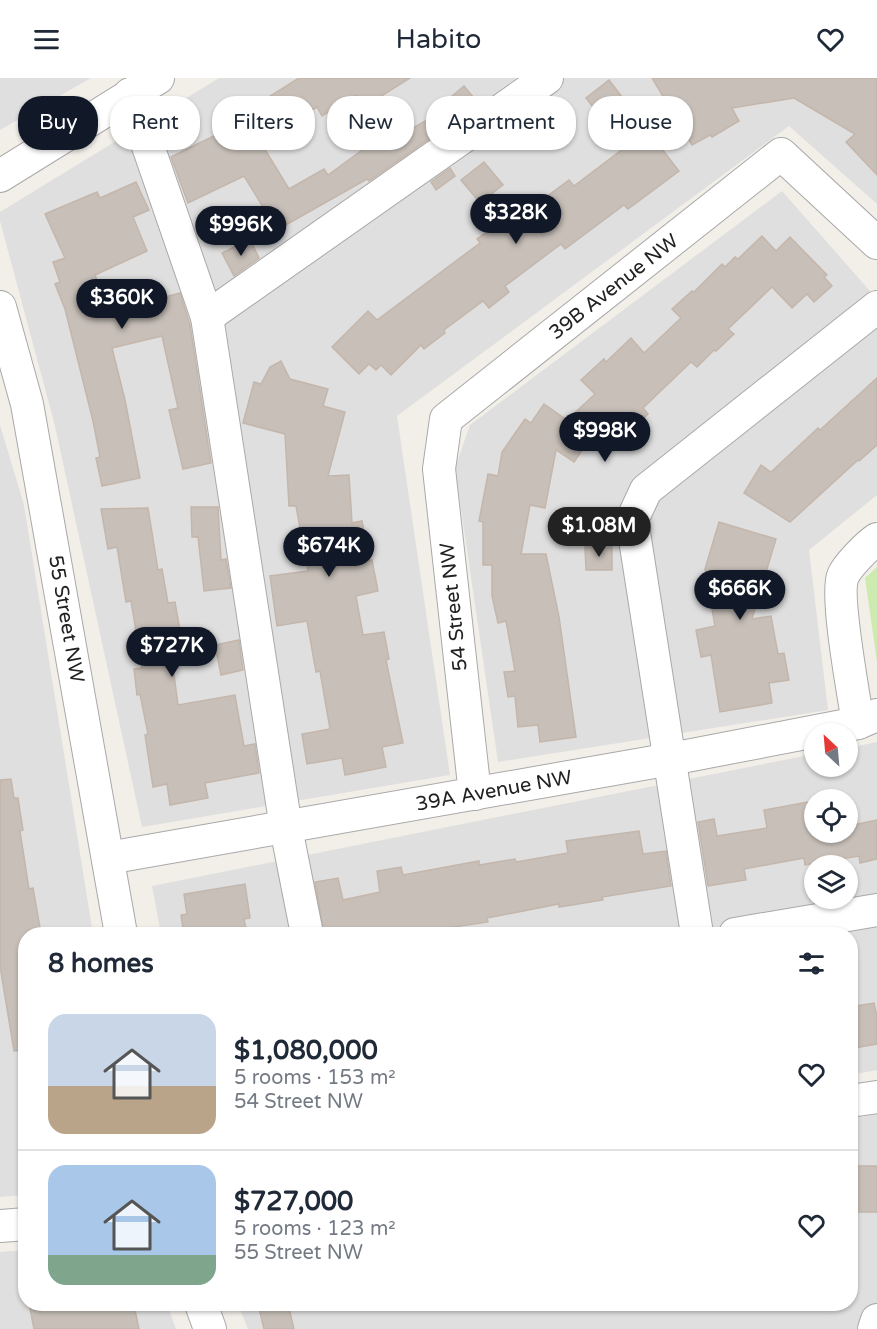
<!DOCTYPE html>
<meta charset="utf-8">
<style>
:root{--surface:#fff;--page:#f6f6f7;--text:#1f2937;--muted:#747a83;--line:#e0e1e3;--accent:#111827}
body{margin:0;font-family:"Varela Round",sans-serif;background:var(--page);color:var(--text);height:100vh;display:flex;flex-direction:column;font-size:22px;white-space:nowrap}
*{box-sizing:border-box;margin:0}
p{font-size:20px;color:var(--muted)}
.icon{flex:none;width:33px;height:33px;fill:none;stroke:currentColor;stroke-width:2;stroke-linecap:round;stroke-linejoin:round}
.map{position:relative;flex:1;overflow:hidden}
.panel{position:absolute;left:18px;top:849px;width:840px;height:384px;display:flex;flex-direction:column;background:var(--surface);border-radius:24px;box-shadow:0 2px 4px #0004}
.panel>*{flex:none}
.guide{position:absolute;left:18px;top:18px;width:842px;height:54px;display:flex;gap:12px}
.needle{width:39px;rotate:334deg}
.tools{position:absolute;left:804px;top:645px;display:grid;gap:12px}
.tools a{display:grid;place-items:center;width:54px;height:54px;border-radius:50%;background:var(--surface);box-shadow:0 2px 4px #0004;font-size:30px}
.price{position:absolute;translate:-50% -51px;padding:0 14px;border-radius:21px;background:var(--accent);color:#fff;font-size:20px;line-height:39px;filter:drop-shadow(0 2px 3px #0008)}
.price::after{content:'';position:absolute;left:50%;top:36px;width:18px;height:14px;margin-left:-9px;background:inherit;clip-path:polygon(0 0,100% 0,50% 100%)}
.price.active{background:#222;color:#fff}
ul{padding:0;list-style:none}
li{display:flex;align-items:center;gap:18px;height:150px;padding:0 30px}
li+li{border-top:2px solid var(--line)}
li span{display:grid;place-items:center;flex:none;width:168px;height:120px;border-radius:18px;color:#555}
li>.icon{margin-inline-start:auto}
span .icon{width:72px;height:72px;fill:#fffc;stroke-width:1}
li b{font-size:26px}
h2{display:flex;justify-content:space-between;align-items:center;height:72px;padding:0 30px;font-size:26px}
.chip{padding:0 21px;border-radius:24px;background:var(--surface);box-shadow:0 2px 4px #0004;font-size:21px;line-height:54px}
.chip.active{background:var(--accent);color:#fff}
header{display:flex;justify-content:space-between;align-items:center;height:78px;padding:0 30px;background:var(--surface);font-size:27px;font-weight:600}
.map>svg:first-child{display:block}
</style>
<header><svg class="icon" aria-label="menu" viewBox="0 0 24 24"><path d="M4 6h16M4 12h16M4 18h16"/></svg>Habito<svg class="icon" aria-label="heart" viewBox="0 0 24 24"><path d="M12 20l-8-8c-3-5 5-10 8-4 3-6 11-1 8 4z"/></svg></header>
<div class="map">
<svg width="877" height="1251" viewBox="0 0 877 1251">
<rect width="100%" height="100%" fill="#f2efe9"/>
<g fill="#e0dfdf" fill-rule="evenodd">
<polygon points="0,0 91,0 0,52"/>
<polygon points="219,0 877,0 877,126 789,48 397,338 450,697 142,749 55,348 0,143 0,134"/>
<polygon points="782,113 877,221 877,417 809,472 828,632 498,684 455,390 470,347"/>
<polygon points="0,347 24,427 93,856 26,856 25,1117 0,1119"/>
<path d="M877 664V992L851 997 850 856H161L152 808 814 676V688H848V670ZM814 722H848V754H814ZM814 788H848V820H814Z"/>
<polygon points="877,1036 877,1251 248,1251 238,1226 850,1226 851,1041"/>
<polygon points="25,1172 26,1226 167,1226 176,1251 0,1251 0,1174"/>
</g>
<polygon fill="#cdebb0" points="877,489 877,584 865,500"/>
<g fill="#c7bfb8" stroke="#c4b6ab" stroke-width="1.5">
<polygon points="299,0 410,0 364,29 356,17 322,38 317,29 261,65 289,111 324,91 328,97 377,61 381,68 445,32 441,27 464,8 479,26 369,103 367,101 277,152 244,98 188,125 171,79 222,54 217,47 241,32 243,35"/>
<polygon points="652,0 877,0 877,97 846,64 855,56 794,20 732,30 739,43 712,59 710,57 692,67"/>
<polygon points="609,2 679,93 628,131 624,127 565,171 561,166 505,208 509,214 489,230 483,223 444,252 445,255 424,271 421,267 391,297 381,287 376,292 369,286 359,296 332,269 368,233 377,242 480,165 477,161 498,146 506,156 537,133 534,128 569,102 574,108 624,70 586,20"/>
<polygon points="484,84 503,107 480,125 461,102"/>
<polygon points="450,90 455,98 436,112 431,104"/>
<polygon points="136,104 149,132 133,139 147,173 95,197 110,239 149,229 147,224 180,215 190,247 211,385 183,391 169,332 178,330 162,258 112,270 125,322 140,400 102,408 96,380 100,379 93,343 65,231 55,206 60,204 53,184 65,180 45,136 97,114 100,120"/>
<polygon points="762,158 776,173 790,159 827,197 824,199 832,208 814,224 807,216 792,230 772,209 728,251 734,256 716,273 714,272 697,289 691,284 643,330 648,336 639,345 642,349 628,362 617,349 607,358 598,349 574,384 556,372 545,430 530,427 521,476 546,476 559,539 576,659 540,664 538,647 518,649 515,618 508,619 504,594 515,593 506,543 498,545 492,518 492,487 483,487 483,444 479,443 488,396 498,398 502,374 525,341 531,345 544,326 567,342 595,316 581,302 604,281 606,284 631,260 644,275 681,240 672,231 692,213 694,214 722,186 725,189 735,179 738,181"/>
<polygon points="250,161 259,180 234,198 222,175"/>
<polygon points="281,283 290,301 328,311 323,328 345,334 328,398 349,397 352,445 362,443 370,483 372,482 378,513 356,518 363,557 384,554 389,581 386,582 403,665 382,669 386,689 345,697 342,680 307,686 302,656 330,651 320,593 316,594 307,543 277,548 270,498 308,493 296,428 289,428 285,356 243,345 254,304 261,306 270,289"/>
<polygon points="877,300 877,367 859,383 858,382 790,444 744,415 761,387 771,394 818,350 820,352"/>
<polygon points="191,429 218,429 221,482 226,481 231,510 204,513 198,459 192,459"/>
<polygon points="148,430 158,492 162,491 168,525 175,524 182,564 170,566 178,627 235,617 244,668 255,666 259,695 205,705 208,720 170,727 167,706 153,709 145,657 148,656 140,616 137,617 134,591 142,590 131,523 126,524 117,469 108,471 101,431"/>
<polygon points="719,444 776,461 752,541 771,538 778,576 784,575 789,602 769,605 772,625 720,634 711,577 701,579 696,552 715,548 705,491"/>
<polygon points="612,468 612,492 586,492 585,469"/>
<polygon points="239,562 243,592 221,597 215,567"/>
<polygon points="11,701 14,720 18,720 23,752 20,753 29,811 33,810 40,850 26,853 26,972 14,973 0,888 0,702"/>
<polygon points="814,723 814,754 848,754 848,748 877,742 877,781 860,785 859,778 805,787 804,780 744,791 746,802 708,808 698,744 714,741 717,758 767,750 764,732"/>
<polygon points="639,753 643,776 666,773 671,808 602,819 603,822 559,829 559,826 487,840 488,844 407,856 324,856 315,804 338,800 343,822 380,814 377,793 401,789 403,797 479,783 479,787 515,781 516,784 568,775 566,763"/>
<polygon points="245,806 250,840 244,841 247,856 184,856 181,837 187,836 184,816"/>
<polygon points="874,925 877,939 877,966 855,970 854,965 850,966 850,929"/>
<rect x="850" y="1088" width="27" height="46"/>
<polygon points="52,1226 111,1226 113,1232 134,1227 139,1251 34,1251 30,1230"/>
<polygon points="258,1226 288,1226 294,1251 264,1251"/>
</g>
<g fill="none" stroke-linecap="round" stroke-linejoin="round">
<defs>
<g id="minor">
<polyline points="130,16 207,239 286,750 307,856"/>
<polyline points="0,98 158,0"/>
<polyline points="0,229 27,326 121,856"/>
<polyline points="207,239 547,0"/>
<path d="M858 645C854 619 835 517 843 498 847 488 868 467 877 461"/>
<polyline points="475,716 439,391 446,341 781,76 877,165"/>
<polyline points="108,780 671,681 858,645 877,637"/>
<polyline points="697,856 632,442 646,412 877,229"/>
<polyline points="735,856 877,832"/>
<polyline points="850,1023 877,1019"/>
<polyline points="0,1148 26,1146"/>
<polyline points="201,1226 210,1251"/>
<polyline points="874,1251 877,1242"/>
</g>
</defs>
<use href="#minor" stroke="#a9a9a9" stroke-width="34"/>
<use href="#minor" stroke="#fff" stroke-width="32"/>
</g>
<g text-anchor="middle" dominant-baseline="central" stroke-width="4.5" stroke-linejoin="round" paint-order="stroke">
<g font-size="20" fill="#222" stroke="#fff">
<text transform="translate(614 209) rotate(-38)">39B Avenue NW</text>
<text transform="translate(454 529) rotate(-96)">54 Street NW</text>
<text transform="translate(66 541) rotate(80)">55 Street NW</text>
<text transform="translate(494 713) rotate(-10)">39A Avenue NW</text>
</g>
</g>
</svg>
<div class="tools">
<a><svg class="needle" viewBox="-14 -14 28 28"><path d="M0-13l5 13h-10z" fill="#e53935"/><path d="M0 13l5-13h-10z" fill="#747a83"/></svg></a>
<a><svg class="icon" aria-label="locate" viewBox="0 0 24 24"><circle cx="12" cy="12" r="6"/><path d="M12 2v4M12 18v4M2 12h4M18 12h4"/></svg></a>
<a><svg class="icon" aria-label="layers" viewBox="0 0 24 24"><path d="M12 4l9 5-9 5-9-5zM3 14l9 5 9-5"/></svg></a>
</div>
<b class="price" style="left:516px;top:167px">$328K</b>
<b class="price" style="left:241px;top:179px">$996K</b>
<b class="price" style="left:122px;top:252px">$360K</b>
<b class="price" style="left:605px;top:385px">$998K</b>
<b class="price active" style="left:599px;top:480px">$1.08M</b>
<b class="price" style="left:329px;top:500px">$674K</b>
<b class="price" style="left:740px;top:543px">$666K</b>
<b class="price" style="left:172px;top:600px">$727K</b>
<div class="guide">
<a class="chip active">Buy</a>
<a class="chip">Rent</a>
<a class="chip">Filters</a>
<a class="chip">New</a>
<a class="chip">Apartment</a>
<a class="chip">House</a>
</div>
<section class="panel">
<h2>8 homes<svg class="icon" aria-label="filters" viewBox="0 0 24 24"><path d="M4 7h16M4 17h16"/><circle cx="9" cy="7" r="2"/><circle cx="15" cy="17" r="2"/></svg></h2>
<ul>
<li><span style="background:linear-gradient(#c9d6e8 60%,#b9a48a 0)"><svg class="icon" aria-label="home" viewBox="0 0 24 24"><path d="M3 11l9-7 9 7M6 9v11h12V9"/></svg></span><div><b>$1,080,000</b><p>5 rooms · 153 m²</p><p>54 Street NW</p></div><svg class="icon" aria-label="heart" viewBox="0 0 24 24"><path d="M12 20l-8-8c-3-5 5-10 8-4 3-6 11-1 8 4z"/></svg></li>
<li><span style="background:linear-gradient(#a9c7e8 75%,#7fa58c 0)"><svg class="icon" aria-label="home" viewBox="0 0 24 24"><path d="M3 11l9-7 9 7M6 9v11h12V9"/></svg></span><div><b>$727,000</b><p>5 rooms · 123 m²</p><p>55 Street NW</p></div><svg class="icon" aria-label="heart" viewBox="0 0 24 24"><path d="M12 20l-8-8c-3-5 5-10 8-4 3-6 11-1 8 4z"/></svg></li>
</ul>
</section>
</div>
